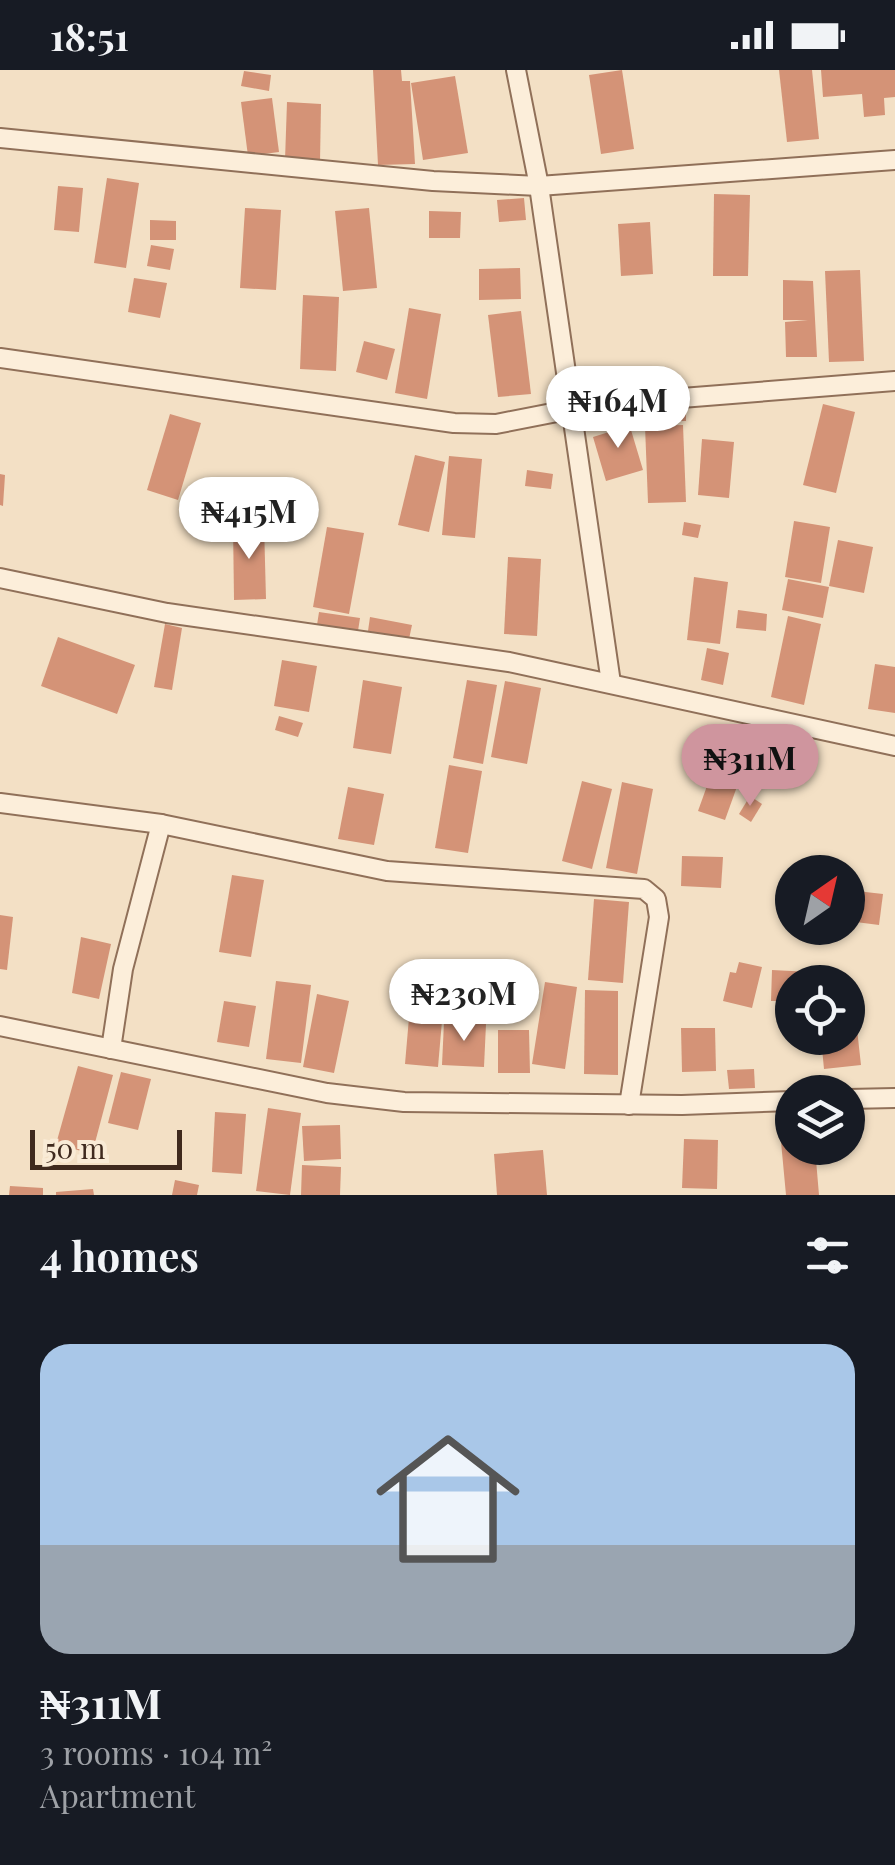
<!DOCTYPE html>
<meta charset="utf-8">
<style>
:root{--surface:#171b24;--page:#242831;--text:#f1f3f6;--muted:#9ea1a6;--line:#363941;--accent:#cf959e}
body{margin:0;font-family:"Playfair Display",serif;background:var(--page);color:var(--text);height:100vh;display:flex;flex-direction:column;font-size:38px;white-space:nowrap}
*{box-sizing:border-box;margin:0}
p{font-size:32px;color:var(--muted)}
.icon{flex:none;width:55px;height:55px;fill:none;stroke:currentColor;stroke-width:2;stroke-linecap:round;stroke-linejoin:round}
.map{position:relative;height:1125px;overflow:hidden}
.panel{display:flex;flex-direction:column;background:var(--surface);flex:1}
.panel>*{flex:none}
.needle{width:65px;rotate:34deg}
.tools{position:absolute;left:775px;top:785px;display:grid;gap:20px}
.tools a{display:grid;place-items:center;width:90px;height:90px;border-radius:50%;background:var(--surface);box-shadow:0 2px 8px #0004;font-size:50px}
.scale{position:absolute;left:30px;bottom:25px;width:152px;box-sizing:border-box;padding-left:10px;border:5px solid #3f2a1e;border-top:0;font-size:28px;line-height:35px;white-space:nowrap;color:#3f2a1e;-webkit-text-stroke:8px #f9ebd6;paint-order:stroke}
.price{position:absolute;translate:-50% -85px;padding:0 22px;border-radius:35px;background:#fff;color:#222;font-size:32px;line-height:65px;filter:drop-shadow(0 2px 5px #0008)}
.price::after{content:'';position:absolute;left:50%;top:60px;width:30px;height:22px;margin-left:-15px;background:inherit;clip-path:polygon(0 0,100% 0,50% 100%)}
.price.selected{background:var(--accent);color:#111}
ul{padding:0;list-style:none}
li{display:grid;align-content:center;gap:20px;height:530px;padding:0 40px}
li+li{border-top:2px solid var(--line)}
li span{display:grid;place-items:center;height:310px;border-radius:30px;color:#555}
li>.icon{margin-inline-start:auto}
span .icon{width:180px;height:180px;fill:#fffc;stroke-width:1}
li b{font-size:42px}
h2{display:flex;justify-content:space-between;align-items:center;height:120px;padding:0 40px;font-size:42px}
.status{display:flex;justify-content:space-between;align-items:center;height:70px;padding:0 50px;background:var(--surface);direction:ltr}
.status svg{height:28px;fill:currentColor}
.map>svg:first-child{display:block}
</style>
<div class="status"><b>18:51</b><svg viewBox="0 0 49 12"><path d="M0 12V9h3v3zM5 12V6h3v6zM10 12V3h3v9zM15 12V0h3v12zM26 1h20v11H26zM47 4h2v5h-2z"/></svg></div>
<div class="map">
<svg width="895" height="1125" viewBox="0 0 895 1125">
<rect width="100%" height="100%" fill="#f3e0c5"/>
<g fill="#d49377">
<polygon points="373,0 401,0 402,11 410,11 415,94 378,95"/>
<polygon points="622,0 634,79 601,84 589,5"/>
<polygon points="779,0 812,0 819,69 787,72"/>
<polygon points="821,0 895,0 895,27 884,28 885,45 864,47 862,24 823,27"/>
<polygon points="244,1 271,5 269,21 241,16"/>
<polygon points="455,6 468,83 423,90 411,13"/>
<polygon points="272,28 279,82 248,86 241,32"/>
<polygon points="287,32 321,34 320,92 285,90"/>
<polygon points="107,108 139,113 126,198 94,193"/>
<polygon points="58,116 83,118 79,162 54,160"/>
<polygon points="714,124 750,125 748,206 713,206"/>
<polygon points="524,128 526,150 499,152 497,130"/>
<polygon points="245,138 281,140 276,220 240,218"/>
<polygon points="369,138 377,218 343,221 335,141"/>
<polygon points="429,141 461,142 460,168 429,168"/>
<polygon points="150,150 176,151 176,170 150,170"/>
<polygon points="650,152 653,204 621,206 618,154"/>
<polygon points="151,175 174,179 170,200 147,196"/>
<polygon points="520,198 521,229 479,230 479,199"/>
<polygon points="860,200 864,291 829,292 825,201"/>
<polygon points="134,208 167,213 160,248 128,242"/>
<polygon points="783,210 813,211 817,287 786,287 785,252 808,250 783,250"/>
<polygon points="303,225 339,227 336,301 300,299"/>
<polygon points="409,238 441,244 427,329 395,323"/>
<polygon points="521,241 531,324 498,327 488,245"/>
<polygon points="364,271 395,279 387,310 356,302"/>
<rect x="671" y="334" width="15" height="17"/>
<polygon points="823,334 855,342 836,423 803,415"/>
<polygon points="170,344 201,353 178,430 147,420"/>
<polygon points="628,350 643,400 606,411 593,367 609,362 607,356"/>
<polygon points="683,355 686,432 648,433 645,356"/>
<polygon points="702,369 734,372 729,428 698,425"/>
<polygon points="415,385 445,392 429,462 398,455"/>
<polygon points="449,386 482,389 475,468 442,465"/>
<polygon points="527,400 553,404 551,419 525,416"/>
<polygon points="0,404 5,405 3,436 0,435"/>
<polygon points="794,451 830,457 821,513 785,507"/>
<polygon points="684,452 701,455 698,468 682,465"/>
<polygon points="233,454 264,454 266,529 234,530"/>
<polygon points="327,457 364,463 349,544 313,537"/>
<polygon points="838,470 873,477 864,523 829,516"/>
<polygon points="508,487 541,489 537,566 504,564"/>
<polygon points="694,507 728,512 720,574 687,570"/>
<polygon points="788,509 829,517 823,548 782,540"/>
<polygon points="738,540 767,544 766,561 736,558"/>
<polygon points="319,542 360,548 358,561 317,555"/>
<polygon points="788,546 821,554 804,635 771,627"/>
<polygon points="370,547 412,555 409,569 368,561"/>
<polygon points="165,554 182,558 172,620 154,617"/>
<polygon points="58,567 135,595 117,644 41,616"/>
<polygon points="707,578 729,583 723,615 701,610"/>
<polygon points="282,590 317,596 309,642 274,636"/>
<polygon points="875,594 895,597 895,643 868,639"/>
<polygon points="363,610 402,617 391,684 353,678"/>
<polygon points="467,610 497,615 483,694 453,688"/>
<polygon points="505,611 541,618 527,694 491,687"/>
<polygon points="279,646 303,653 298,667 275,660"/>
<polygon points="726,663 753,672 725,750 698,741"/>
<polygon points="449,695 482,701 468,783 435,778"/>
<polygon points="582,711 612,719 592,799 562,791"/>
<polygon points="622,712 653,719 637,804 606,798"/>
<polygon points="348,717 384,724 374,775 338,769"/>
<polygon points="750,726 762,734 751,752 739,744"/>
<polygon points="682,786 723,787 721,818 681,816"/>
<polygon points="232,805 264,810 251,887 219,882"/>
<polygon points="848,820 883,824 879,855 848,851"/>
<polygon points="594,829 629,832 623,913 588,910"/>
<polygon points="0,845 13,847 7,900 0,899"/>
<polygon points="81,867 111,874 99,929 72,923"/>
<polygon points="739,892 762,897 752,938 723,931 730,902 736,903"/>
<polygon points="772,900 811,902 811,912 792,912 792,931 771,931"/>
<polygon points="276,911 311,915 301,993 266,989"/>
<polygon points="545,912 577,917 565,999 532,994"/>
<polygon points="412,913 445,916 438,997 405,994"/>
<polygon points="585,920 618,921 618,1005 584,1004"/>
<polygon points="317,924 349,931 334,1003 303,997"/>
<polygon points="224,931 256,936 249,977 217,972"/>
<polygon points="855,941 861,995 824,999 821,968 848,968 848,942"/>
<polygon points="444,952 486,954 484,997 442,995"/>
<polygon points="681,958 715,958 716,1001 682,1002"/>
<polygon points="498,960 529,960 530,1003 498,1003"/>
<polygon points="78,996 113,1005 92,1084 56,1074"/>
<polygon points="754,999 755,1018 729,1019 727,1000"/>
<polygon points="121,1002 151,1009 138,1060 108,1053"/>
<polygon points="268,1038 301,1043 290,1125 256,1121"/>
<polygon points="215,1042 246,1044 242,1104 212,1102"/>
<polygon points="340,1055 341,1089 304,1091 302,1056"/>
<polygon points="792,1060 792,1078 815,1078 819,1125 786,1125 780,1061"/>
<polygon points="684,1069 718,1070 717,1119 682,1118"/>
<polygon points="543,1080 547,1125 497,1125 494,1084"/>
<polygon points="302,1095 341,1097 340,1125 301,1125"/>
<polygon points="175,1110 199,1115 197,1125 172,1125"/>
<polygon points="10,1116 43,1118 43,1125 9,1125"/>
<polygon points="93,1119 94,1125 56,1125 56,1122"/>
</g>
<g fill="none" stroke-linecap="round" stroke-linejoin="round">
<defs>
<g id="street">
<polyline points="516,0 539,116 611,613"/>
<polyline points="0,68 433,111 539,116 895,90"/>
<polyline points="0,288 454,353 496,354 593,335 895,311"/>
<polyline points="0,508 167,543 509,592 895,676"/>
<polyline points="0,733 161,754 387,801 644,819 656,829 659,847 629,1035"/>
<polyline points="0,956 327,1023 404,1032 682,1035 792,1031"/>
<polyline points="111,979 123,899 161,754"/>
<polyline points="848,1029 895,1028"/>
</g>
</defs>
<use href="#street" stroke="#907059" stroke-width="22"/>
<use href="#street" stroke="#fceeda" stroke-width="18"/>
</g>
</svg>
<div class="tools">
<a><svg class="needle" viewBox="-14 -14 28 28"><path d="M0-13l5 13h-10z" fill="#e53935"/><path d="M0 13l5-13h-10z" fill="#9ea1a6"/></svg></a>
<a><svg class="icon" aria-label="locate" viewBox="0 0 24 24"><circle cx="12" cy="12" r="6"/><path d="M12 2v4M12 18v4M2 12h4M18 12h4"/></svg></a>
<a><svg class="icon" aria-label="layers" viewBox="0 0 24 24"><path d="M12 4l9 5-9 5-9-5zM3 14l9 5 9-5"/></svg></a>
</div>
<div class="scale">50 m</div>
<b class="price" style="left:618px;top:381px">₦164M</b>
<b class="price" style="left:249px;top:492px">₦415M</b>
<b class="price selected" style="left:750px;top:739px">₦311M</b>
<b class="price" style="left:464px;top:974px">₦230M</b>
</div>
<section class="panel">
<h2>4 homes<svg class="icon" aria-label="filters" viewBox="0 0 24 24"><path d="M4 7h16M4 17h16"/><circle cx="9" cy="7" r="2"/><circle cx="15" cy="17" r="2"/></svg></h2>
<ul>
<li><span style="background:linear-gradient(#a9c7e8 65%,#9aa5b1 0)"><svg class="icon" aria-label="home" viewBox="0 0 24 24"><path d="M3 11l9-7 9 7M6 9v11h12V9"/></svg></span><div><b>₦311M</b><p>3 rooms · 104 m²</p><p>Apartment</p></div></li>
</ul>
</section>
